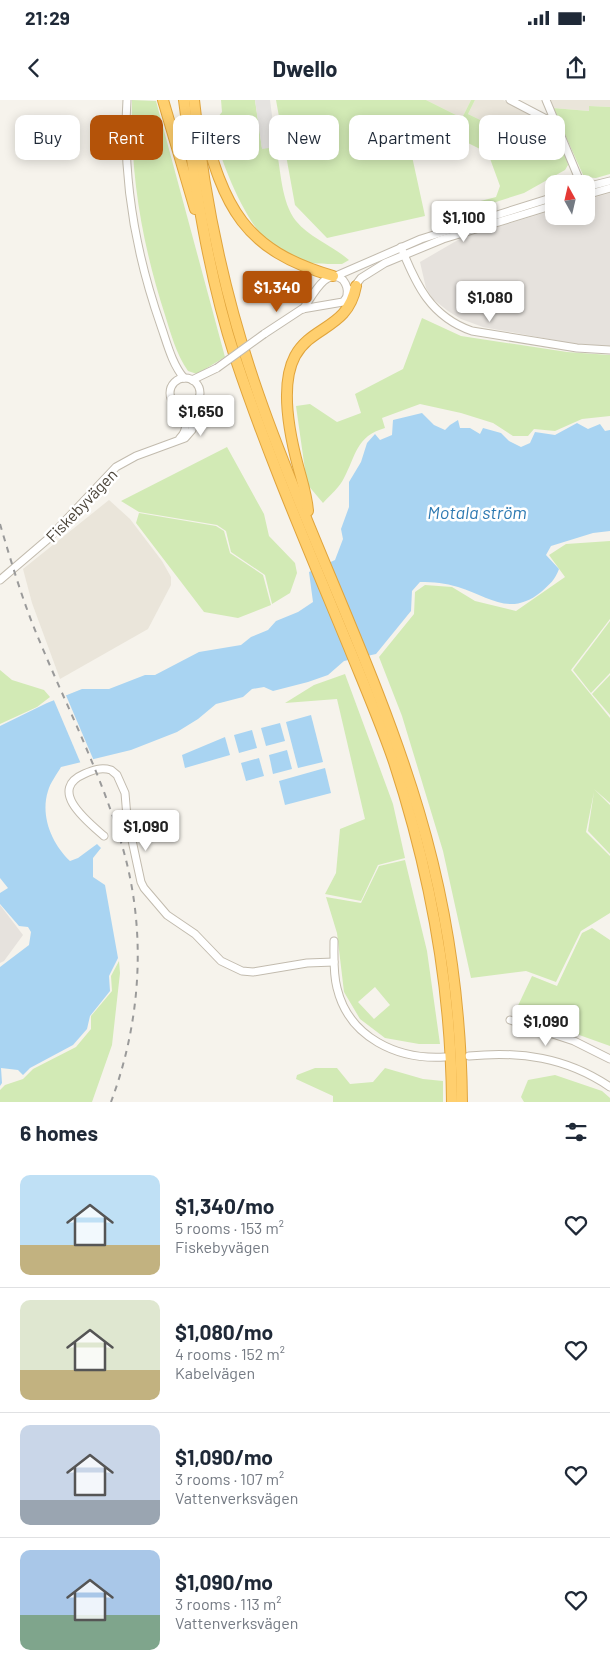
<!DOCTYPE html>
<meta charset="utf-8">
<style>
:root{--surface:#fff;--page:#f2f2f3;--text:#1f2937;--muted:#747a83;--line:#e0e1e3;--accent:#b45309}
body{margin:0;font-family:Barlow,sans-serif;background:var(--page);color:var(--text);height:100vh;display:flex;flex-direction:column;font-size:19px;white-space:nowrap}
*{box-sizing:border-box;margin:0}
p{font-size:16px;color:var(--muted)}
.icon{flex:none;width:28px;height:28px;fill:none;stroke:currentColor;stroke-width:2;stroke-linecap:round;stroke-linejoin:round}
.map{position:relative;height:1002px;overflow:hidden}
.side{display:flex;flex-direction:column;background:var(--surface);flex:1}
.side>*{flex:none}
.top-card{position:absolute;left:15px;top:15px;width:580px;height:45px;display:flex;gap:10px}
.needle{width:32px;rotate:352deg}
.buttons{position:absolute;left:545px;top:75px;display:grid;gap:10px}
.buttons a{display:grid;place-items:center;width:50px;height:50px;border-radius:10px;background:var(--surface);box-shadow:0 2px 12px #0003;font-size:25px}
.price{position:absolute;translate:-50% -42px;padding:0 11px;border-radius:5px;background:#fff;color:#222;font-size:16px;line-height:32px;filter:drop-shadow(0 1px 2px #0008)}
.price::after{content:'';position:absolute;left:50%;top:30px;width:15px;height:11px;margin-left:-8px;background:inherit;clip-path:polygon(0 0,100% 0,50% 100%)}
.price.on{background:var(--accent);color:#fff}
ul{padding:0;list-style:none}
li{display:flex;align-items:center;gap:15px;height:125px;padding:0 20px}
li+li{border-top:1px solid var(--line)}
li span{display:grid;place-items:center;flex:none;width:140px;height:100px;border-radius:10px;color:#555}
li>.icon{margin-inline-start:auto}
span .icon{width:60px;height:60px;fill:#fffc;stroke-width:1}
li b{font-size:21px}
h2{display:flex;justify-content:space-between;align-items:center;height:60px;padding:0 20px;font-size:21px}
.chip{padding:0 18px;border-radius:10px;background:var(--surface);box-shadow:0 2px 12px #0003;font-size:18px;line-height:45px}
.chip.on{background:var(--accent);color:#fff}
.status{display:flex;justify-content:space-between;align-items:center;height:35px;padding:0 25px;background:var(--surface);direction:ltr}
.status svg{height:14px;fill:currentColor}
header{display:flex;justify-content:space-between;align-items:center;height:65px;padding:0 20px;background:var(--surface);font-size:22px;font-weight:700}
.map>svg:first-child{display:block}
</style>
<div class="status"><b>21:29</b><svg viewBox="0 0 49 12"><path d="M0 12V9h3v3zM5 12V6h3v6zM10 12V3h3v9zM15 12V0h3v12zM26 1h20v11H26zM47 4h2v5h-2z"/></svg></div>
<header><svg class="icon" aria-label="back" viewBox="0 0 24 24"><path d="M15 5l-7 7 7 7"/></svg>Dwello<svg class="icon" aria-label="share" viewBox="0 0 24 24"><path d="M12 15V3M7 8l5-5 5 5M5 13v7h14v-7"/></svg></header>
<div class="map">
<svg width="610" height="1002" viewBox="0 0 610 1002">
<rect width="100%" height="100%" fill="#f6f3ec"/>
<g fill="#eae5da">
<polygon points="426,0 471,0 462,18"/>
<polygon points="475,0 503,0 529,13 517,38 468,14"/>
<polygon points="550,0 610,0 610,7 589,6 589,11 553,8"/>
<polygon points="109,400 130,419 162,461 171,477 171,485 148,529 60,579 32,503 23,469"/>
</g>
<g fill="#e6e2dd">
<polygon points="610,93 610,246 576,244 483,227 461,219 448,211 433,199 426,188 420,162 463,137 554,110 554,116 586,116 586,100"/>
<polygon points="0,805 23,835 4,861 0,863"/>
</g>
<g fill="#d2eab5" fill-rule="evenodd">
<path d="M132 0 156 1 225 257 197 274 188 271C176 254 171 234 165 215 142 144 130 74 132 0Z"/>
<path d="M221 0H255L262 48 276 47C281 70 281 102 296 121 310 138 333 146 349 160L342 164C333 164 311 164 304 162 289 157 272 147 262 135 242 114 216 52 213 23L222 12Z"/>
<path d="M276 0H426L462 18 471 0H475L468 14 517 38 534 15C550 25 566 46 568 65L565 70 524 93 452 116 439 115 438 112 496 97 500 86 488 53 444 31 408 38 425 116 327 138 295 105Z"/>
<polygon points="589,6 610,7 610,74 596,78 584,77 553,8 589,11"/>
<path d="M422 218 461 236 567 252 610 255V316L582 319 555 331 534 329 528 336H513L493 323 461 313 420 304 382 318 385 328C356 336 356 356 344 378 340 387 330 395 323 403L307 384 296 306 310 304 337 322 361 313 355 294 403 269Z"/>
<polygon points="227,347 264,414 269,436 295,463 297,473 290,493 272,504 265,475 231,452 226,431 217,425 139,412 121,401"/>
<polygon points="139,413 216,426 224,431 230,453 263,475 271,505 238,518 204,512 136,423"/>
<polygon points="610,441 610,519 571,570 610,618 610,703 594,689 610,705 610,754 588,731 594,692 586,732 610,756 610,813 581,831 556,882 526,871 471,878 443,751 402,616 379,557 414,514 415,492 425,485 452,487 475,501 516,511 565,477 549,455 566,444"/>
<polygon points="610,521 610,573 591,593 573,570"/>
<polygon points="0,570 12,580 44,590 50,597 37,607 0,624"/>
<polygon points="345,574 393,704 405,758 378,765 361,801 325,794 336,773 340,729 365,719 337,599 285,603 314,585"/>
<polygon points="610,575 610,615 592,594"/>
<path d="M405 760 427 851 440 944H419L385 938 360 919 344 892 337 833 326 797 361 803 379 766ZM375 887 390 905 374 919 358 902Z"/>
<polygon points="592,828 610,840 610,946 515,912 532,876 557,886 582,833"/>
<polygon points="119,861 120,873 112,945 92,1002 0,1002 0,990 5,985 23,979 33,969 76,947 91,929 91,916 112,891 111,876"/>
<polygon points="315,968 337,968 350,984 373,982 385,968 423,979 443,981 443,1002 333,1002 333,996 296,979 297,975"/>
<polygon points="555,975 602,991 610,998 610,1002 524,1002 521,997 528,980"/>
</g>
<polygon fill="#e5e3e0" points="255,0 270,0 276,47 262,49"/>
<g fill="#a9d4f2">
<path d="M422 313 434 325 445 330 450 325 458 320 460 328H470L480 334 483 328 501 333 509 341 521 347 530 343 535 332 555 335 577 323 588 329 600 324 605 331 610 330V431L593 433 551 446 546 455 559 469C555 480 550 484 541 492 510 517 490 497 458 487 445 483 434 482 420 482L412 491 411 511 376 554 344 561 328 575 308 582 273 591 264 587 252 589 243 597 216 604 198 619 177 632 131 650 61 667C57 674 50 683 48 691 40 716 52 744 70 761L78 758 97 744 101 748 93 758V777L105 785 118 858 109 876 110 891 90 916 87 929 73 945 30 968 23 975 18 970 1 968 2 983 0 986V867L29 845 31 832 28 827 19 826 0 804V793L8 788 0 778V626L47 603 82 589H109L145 575H155L199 552 241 545 251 537 268 530 276 521 298 512 313 502 309 472 335 460 343 439 341 429 349 407V382L361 362 367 343 375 334 380 340 392 335 393 320Z"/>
<polygon points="311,615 323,662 298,668 286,622"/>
<polygon points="280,623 285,641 266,646 261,628"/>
<polygon points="252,630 257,648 239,653 234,635"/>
<polygon points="225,637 230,655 185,668 182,655"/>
<polygon points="287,650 292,669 273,674 269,655"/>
<polygon points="259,658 264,676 246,681 241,663"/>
<polygon points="325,668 331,693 285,705 279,681"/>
</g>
<polygon fill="#f6f3ec" points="65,593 94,661 81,664 53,598"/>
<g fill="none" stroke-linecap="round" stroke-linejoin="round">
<defs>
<g id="minor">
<path d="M127 0C122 78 135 152 161 226 167 243 172 264 184 278"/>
<polyline points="510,0 554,23"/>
<polyline points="546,0 581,84"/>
<polyline points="586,87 610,81"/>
<polyline points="586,95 610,88"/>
<path d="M401 147C416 185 431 217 472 231L577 248 610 250"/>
<polyline points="336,176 421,139 554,97"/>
<path d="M303 209C311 199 326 165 343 180 347 185 348 190 347 195"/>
<polyline points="264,234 302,209 343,202 361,178 385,163 443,139 554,105"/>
<circle cx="185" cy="293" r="15"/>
<polyline points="192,280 217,268"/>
<path d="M180 338C189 329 186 318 180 307"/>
<polyline points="0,480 48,439 116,367 136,356 185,338 192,330 194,304"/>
<path d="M104 736C88 722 47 690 84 674 93 670 101 667 111 670L117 675 125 693 127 717 141 782 144 788 167 815 195 834 221 861 242 871 253 872 307 863 334 862"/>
<path d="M334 841C334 856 333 873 337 888 349 938 398 960 445 957"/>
<polyline points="510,920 574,941 610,959"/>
<path d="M469 956C520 951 566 957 610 987"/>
</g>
<g id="highway">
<polyline points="163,0 195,109"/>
<path d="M184 0C195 86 208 174 235 257 268 356 310 453 350 550 365 587 381 624 394 662 430 772 451 886 452 1002"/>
<path d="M194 0C204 100 226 202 259 296 308 437 377 570 419 712 447 806 461 905 462 1002"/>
<path d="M202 22C224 107 243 150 333 176"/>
<path d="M308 411C307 396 302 381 298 366 290 336 279 286 295 256 312 225 348 229 356 186"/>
</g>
</defs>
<use href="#minor" stroke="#c2bbae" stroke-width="9"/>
<use href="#highway" stroke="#e0a43c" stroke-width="12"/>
<use href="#minor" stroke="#fff" stroke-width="7"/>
<use href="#highway" stroke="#ffcf6e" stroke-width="10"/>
<path stroke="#9a9a9a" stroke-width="2" stroke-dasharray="6 6" stroke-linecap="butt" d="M0 424C11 461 22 499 37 535 65 603 100 671 121 742 147 827 142 919 111 1002"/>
<defs>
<polyline id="minor-bridge" points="217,268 264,234"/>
</defs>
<use href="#minor-bridge" stroke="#c2bbae" stroke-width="9" stroke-linecap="butt"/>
<use href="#minor-bridge" stroke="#fff" stroke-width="7"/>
</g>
<g text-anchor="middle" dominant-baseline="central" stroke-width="5" stroke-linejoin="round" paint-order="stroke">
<g font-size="16" fill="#4b4439" stroke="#fff">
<text transform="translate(81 405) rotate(-46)">Fiskebyvägen</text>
</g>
<g font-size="18" font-style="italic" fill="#2e7ab2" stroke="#fff">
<text x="477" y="412">Motala ström</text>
</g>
</g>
</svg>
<div class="buttons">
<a><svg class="needle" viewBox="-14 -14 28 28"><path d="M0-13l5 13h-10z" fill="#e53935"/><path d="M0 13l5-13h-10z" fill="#747a83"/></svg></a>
</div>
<b class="price" style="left:464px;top:143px">$1,100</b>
<b class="price on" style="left:277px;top:213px">$1,340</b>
<b class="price" style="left:490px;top:223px">$1,080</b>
<b class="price" style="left:201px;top:337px">$1,650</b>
<b class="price" style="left:146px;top:752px">$1,090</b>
<b class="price" style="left:546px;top:947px">$1,090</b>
<div class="top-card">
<a class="chip">Buy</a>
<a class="chip on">Rent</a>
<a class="chip">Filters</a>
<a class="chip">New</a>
<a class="chip">Apartment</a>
<a class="chip">House</a>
</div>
</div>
<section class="side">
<h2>6 homes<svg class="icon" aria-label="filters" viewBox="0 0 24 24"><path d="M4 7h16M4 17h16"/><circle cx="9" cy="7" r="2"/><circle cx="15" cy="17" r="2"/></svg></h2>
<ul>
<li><span style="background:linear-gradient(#bfe0f5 70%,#c2b280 0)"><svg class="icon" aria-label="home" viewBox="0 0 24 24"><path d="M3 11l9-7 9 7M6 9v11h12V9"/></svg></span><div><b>$1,340/mo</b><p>5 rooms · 153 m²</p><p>Fiskebyvägen</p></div><svg class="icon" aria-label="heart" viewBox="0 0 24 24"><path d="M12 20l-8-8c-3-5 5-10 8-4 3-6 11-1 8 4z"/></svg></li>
<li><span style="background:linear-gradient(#dfe7d0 70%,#c2b280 0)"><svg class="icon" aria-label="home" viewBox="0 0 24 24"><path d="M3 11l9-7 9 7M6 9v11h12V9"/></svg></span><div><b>$1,080/mo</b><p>4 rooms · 152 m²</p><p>Kabelvägen</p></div><svg class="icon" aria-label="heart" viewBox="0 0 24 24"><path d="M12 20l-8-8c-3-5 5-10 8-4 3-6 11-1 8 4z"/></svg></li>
<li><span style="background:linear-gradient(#c9d6e8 75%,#9aa5b1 0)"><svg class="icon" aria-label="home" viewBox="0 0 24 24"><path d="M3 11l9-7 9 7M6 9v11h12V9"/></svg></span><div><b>$1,090/mo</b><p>3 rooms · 107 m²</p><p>Vattenverksvägen</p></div><svg class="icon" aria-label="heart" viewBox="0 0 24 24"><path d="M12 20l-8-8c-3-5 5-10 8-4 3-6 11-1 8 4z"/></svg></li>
<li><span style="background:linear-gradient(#a9c7e8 65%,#7fa58c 0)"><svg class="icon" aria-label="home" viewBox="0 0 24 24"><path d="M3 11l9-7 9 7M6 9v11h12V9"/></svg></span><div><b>$1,090/mo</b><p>3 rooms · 113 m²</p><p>Vattenverksvägen</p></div><svg class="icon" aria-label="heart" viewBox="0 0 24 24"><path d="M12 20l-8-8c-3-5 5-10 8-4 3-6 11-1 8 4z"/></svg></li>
</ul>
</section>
